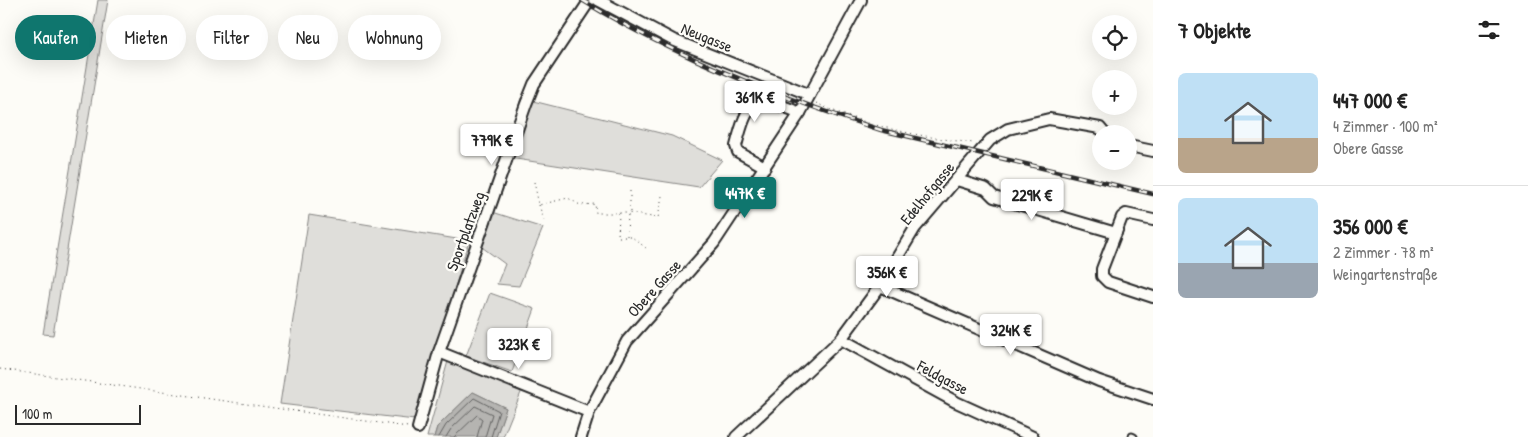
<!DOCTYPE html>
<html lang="de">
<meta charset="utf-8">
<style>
:root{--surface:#fff;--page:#f6f6f6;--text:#222;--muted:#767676;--line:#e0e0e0;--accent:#0f766e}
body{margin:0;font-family:"Patrick Hand",sans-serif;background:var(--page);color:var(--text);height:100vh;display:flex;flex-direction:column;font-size:19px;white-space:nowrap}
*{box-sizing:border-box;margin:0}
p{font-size:16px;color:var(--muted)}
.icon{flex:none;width:28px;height:28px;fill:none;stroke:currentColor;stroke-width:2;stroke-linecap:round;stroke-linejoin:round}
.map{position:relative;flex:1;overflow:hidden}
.drawer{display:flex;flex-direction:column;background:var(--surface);width:375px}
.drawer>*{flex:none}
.guide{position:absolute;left:15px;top:15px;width:475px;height:45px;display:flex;gap:10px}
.controls{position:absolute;left:1092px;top:15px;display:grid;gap:10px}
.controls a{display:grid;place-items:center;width:45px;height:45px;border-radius:50%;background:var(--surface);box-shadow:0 5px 20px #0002;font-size:25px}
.scale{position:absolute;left:15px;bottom:12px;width:126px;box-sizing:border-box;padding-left:5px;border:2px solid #2b2b2b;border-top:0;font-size:14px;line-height:18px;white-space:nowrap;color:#2b2b2b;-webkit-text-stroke:4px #fdfcf7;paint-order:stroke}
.price{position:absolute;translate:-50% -42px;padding:0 11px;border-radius:5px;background:#fff;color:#222;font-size:16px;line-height:32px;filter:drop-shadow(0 1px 2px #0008)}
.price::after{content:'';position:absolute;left:50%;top:30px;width:15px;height:11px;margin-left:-8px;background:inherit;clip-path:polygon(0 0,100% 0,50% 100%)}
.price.active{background:var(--accent);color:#fff}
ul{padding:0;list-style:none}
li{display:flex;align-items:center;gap:15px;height:125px;padding:0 25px}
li+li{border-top:1px solid var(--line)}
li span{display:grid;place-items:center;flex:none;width:140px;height:100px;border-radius:8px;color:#555}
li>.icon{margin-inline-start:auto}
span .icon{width:60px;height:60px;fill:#fffc;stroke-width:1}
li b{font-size:21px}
h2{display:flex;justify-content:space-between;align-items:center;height:60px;padding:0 25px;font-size:21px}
.tag{padding:0 18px;border-radius:22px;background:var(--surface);box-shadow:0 5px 20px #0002;font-size:18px;line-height:45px}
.tag.active{background:var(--accent);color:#fff}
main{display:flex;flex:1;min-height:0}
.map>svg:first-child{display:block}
</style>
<main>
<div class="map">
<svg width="1153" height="437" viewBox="0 0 1153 437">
<rect width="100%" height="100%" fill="#fdfcf7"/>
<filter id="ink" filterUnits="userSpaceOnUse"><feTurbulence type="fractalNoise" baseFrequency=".02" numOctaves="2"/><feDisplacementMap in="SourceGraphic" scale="10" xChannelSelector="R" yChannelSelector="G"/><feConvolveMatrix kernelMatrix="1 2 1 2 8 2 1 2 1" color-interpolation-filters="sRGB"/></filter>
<g filter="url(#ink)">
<g fill="#dfdeda" stroke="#858482">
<polygon points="98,0 108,0 53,335 43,334"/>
<polygon points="521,98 672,136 722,160 699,187 503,157"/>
<polygon points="486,210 543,228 519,286 497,284 505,264 475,242"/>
<polygon points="309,215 469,241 415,420 280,404"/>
<polygon points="490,293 535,309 512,372 466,356"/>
<polygon points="448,361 522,390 503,437 496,437 506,408 473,392 437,427 434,437 427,437"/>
</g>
<polygon fill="#b5b4b1" stroke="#7e7d7b" points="473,392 506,408 496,437 434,437 437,427"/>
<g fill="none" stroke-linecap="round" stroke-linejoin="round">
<g stroke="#626261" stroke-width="1">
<polyline points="439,437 446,425 474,398 499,411 491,437"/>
<polyline points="446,437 451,429 475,406 492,414 485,437"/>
<polyline points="454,437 477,415 482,419 477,437"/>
</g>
<defs>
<polyline id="lane" points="1132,436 1134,437"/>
<g id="street">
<polyline points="598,0 673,40 808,94"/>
<polyline points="1129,146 1153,151"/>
<path d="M765 167 738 152 736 146C748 99 754 93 800 113"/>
<polyline points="957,180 986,189 994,197 1116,233"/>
<polyline points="1153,220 1126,214 1122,217 1102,269 1102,276 1108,282 1153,297"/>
<polyline points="880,286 1099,381 1153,399"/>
<polyline points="841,339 956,402 1033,437"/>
<polyline points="439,352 589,412"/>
<polyline points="418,428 439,352 526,104 534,84 590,0"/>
<polyline points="581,437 589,412 627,341 714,243 800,113 861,0"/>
<polyline points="736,437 841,339 880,286 915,228 990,140 1008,129 1049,119 1100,128 1105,134"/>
</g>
</defs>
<use href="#lane" stroke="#2b2b2b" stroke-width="9"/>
<use href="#street" stroke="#2b2b2b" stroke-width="14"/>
<g stroke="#2b2b2b" stroke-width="1" stroke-dasharray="1 4" stroke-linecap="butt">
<path d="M816 103C864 126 921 137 974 143"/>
<polyline points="534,182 539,205 568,198 580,205 595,204 596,213 628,213 658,218 662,196"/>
<polyline points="630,191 630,212"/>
<polyline points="539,205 545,224"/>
<polyline points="619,213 618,237 632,237 646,248"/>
<polyline points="627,236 628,213"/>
<polyline points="0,369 408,427"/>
</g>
<use href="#lane" stroke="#fdfcf7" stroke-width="5"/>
<use href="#street" stroke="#fdfcf7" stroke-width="10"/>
<defs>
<path id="rail" d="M582 0C671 55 781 98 881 130L1153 194"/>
</defs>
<use href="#rail" stroke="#2b2b2b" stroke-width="4.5"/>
<use href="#rail" stroke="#fdfcf7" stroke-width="2.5" stroke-dasharray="8" stroke-linecap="butt"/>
</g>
</g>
<g text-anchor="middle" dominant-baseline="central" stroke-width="4.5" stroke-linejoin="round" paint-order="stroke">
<g font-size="16" fill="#2b2b2b" stroke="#fdfcf7">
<text transform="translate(707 37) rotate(22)">Neugasse</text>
<text transform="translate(927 193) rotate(-51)">Edelhofgasse</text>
<text transform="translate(465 231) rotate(-70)">Sportplatzweg</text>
<text transform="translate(654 288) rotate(-48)">Obere Gasse</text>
<text transform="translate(943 377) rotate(28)">Feldgasse</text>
</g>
</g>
</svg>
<div class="controls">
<a><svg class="icon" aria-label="locate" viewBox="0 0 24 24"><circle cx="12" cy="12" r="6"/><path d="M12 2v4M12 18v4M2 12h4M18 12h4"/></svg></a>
<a>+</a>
<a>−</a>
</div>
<div class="scale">100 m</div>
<b class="price" style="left:755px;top:123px">361K €</b>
<b class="price" style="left:492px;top:166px">779K €</b>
<b class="price active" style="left:745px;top:219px">447K €</b>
<b class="price" style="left:1032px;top:221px">229K €</b>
<b class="price" style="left:887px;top:298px">356K €</b>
<b class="price" style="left:1011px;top:356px">324K €</b>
<b class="price" style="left:519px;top:370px">323K €</b>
<div class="guide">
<a class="tag active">Kaufen</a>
<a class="tag">Mieten</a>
<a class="tag">Filter</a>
<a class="tag">Neu</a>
<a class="tag">Wohnung</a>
</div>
</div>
<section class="drawer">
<h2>7 Objekte<svg class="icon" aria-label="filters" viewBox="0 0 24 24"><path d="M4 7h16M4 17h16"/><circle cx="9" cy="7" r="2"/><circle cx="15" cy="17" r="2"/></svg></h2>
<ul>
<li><span style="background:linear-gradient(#bfe0f5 65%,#b9a48a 0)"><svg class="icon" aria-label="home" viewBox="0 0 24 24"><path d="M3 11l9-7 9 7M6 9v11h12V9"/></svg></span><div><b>447 000 €</b><p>4 Zimmer · 100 m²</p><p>Obere Gasse</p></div></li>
<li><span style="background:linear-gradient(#bfe0f5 65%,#9aa5b1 0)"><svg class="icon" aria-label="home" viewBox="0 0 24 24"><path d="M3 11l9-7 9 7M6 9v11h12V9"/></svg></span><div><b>356 000 €</b><p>2 Zimmer · 78 m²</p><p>Weingartenstraße</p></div></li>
</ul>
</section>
</main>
